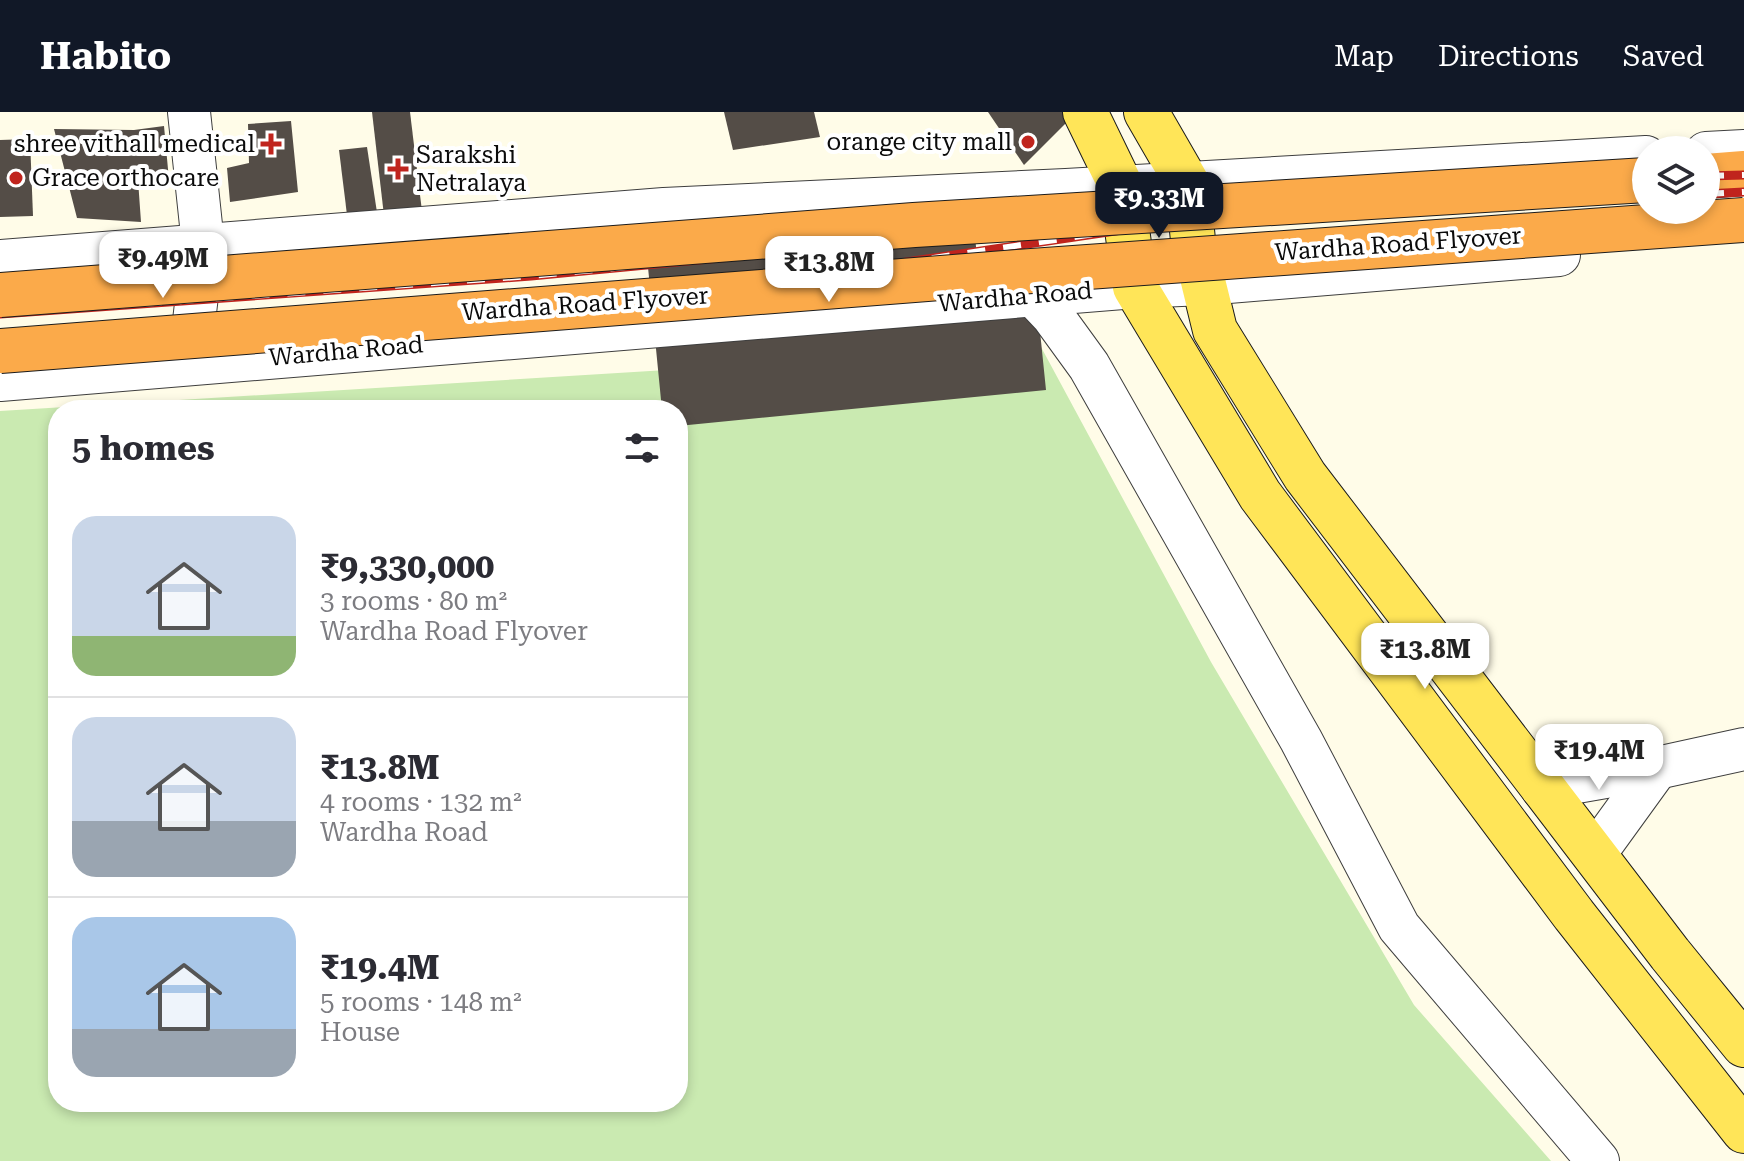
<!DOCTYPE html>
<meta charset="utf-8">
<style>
:root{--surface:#fff;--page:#f2f2f3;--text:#2b2b33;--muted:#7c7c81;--line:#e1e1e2;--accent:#111827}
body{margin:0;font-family:"Roboto Serif",serif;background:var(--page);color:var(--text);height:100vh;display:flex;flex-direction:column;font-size:30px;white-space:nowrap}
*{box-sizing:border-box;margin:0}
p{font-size:26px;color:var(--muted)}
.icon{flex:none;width:44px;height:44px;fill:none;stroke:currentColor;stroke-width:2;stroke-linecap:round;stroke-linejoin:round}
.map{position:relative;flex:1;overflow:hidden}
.side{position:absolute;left:48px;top:288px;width:640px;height:712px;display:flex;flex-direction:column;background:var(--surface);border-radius:32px;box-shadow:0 4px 12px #0003}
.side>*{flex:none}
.controls{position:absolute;left:1632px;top:24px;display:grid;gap:16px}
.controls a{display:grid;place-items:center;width:88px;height:88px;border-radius:50%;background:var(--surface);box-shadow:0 4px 12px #0003;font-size:40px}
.price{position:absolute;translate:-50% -68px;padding:0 18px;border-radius:16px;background:#fff;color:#222;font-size:26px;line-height:52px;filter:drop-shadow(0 2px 4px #0008)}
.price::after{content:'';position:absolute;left:50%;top:48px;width:24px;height:18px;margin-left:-12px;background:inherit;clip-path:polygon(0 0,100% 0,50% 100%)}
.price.active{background:var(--accent);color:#fff}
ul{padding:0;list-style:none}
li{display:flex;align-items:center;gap:24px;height:200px;padding:0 24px}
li+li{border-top:2px solid var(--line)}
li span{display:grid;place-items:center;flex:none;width:224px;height:160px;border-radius:24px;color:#555}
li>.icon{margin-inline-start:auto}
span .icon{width:96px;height:96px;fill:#fffc;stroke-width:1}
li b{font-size:34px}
h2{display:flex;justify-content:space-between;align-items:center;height:96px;padding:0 24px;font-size:34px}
header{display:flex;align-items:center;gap:48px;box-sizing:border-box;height:112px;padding:0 40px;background:var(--accent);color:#fff}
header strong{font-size:38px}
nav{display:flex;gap:44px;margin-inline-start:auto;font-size:28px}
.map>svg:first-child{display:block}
</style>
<header>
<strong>Habito</strong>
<nav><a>Map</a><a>Directions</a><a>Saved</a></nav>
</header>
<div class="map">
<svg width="1744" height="1049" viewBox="0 0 1744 1049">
<rect width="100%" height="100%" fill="#fffce8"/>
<path fill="#caeab1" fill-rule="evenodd" d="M1041 235 1211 550 1414 893 1551 1049H0V299ZM58 298H678V990H58Z"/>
<g fill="#544d47">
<polygon points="372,0 410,0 424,116 386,121"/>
<polygon points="724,0 814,0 820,25 733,38"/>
<polygon points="988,0 1065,0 1070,7 1024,53"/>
<polygon points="291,9 298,80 230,90 227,56 249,51 248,12"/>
<polygon points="164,14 169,68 138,68 141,110 77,106 54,17 134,18"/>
<polygon points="30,27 33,104 0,105 0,28"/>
<polygon points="367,35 378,107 348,111 339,38"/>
<polygon points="969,63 982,196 1037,190 1046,278 678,314 678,298 662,298 642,94"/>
</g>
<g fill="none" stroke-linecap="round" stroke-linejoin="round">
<defs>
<g id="minor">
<polyline points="1706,41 1744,39"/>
<polyline points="0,149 664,97 1066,78 1646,45"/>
<polyline points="1034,184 1052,203 1089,254 1301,628 1399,815 1598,1049"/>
<polyline points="189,252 203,132 189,0"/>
<polyline points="0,268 1135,175 1204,172 1559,143"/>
<polyline points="1542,676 1657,656 1744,637"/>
<polyline points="1594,743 1657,656"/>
</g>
<g id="major">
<polyline points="1085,0 1121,74 1135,175 1260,383 1574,803 1744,1019"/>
<polyline points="1146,0 1187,71 1193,128 1215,218 1305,364 1670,842 1744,933"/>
</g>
<polyline id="highway" points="1706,64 1744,61"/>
</defs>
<use href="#minor" stroke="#3e3e3e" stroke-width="44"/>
<use href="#major" stroke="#1c1c1c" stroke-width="46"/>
<use href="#highway" stroke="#1c1c1c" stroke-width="46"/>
<use href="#minor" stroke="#fff" stroke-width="42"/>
<use href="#major" stroke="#ffe558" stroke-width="44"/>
<use href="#highway" stroke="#fbaa4a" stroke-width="44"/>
<defs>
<g id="rail">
<polyline points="1706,64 1744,63"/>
<polyline points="1706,82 1744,80"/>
<polyline points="0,202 531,164 772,141 1215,87 1646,67"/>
<polyline points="0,229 537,184 772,170 1216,104 1646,85"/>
</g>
</defs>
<use href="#rail" stroke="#c0241d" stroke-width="9"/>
<use href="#rail" stroke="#fff" stroke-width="6" stroke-dasharray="18" stroke-linecap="butt"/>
<defs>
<g id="highway-bridge">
<polyline points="0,183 914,113 1646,68"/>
<polyline points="0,239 1018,160 1744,108"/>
</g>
</defs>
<use href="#highway-bridge" stroke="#1c1c1c" stroke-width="46" stroke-linecap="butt"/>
<use href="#highway-bridge" stroke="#fbaa4a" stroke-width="44"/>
</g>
<g fill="#c0241d" stroke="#fff" stroke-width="3">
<circle cx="1028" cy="30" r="8"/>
<path d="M267 20h8v8h8v8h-8v8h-8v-8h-8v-8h8z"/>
<path d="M394 45h8v8h8v8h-8v8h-8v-8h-8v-8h8z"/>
<circle cx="16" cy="66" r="8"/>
</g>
<g text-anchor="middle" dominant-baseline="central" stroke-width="8" stroke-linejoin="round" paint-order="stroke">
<g font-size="24" fill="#0b0b0b" stroke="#fff" text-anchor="end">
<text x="1012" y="30">orange city mall</text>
<text x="255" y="32">shree vithall medical</text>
<text x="416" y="43" text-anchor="start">Sarakshi<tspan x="416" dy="28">Netralaya</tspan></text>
<text x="32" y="66" text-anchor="start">Grace orthocare</text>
</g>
<g font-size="24" fill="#0b0b0b" stroke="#fff">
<text transform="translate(1398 132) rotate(-4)">Wardha Road Flyover</text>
<text transform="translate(1015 185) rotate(-5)">Wardha Road</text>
<text transform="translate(585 192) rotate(-4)">Wardha Road Flyover</text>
<text transform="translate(346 239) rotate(-5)">Wardha Road</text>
</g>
</g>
</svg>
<div class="controls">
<a><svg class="icon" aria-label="layers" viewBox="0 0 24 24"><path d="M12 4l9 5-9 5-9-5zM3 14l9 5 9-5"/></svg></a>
</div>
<b class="price active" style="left:1159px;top:128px">₹9.33M</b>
<b class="price" style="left:163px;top:188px">₹9.49M</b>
<b class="price" style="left:829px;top:192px">₹13.8M</b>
<b class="price" style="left:1425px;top:579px">₹13.8M</b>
<b class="price" style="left:1599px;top:680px">₹19.4M</b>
<section class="side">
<h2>5 homes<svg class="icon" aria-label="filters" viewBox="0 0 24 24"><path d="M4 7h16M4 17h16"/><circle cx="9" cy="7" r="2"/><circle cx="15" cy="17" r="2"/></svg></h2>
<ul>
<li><span style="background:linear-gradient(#c9d6e8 75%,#8fb573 0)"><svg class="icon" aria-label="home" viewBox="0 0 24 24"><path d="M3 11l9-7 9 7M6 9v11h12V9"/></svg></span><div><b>₹9,330,000</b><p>3 rooms · 80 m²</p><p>Wardha Road Flyover</p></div></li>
<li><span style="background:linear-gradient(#c9d6e8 65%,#9aa5b1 0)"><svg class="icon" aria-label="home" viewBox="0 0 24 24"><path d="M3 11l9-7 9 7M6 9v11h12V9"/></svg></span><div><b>₹13.8M</b><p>4 rooms · 132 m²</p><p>Wardha Road</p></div></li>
<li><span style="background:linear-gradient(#a9c7e8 70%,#9aa5b1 0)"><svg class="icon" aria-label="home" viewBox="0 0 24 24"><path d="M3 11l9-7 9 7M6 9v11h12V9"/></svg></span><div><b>₹19.4M</b><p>5 rooms · 148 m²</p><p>House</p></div></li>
</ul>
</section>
</div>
